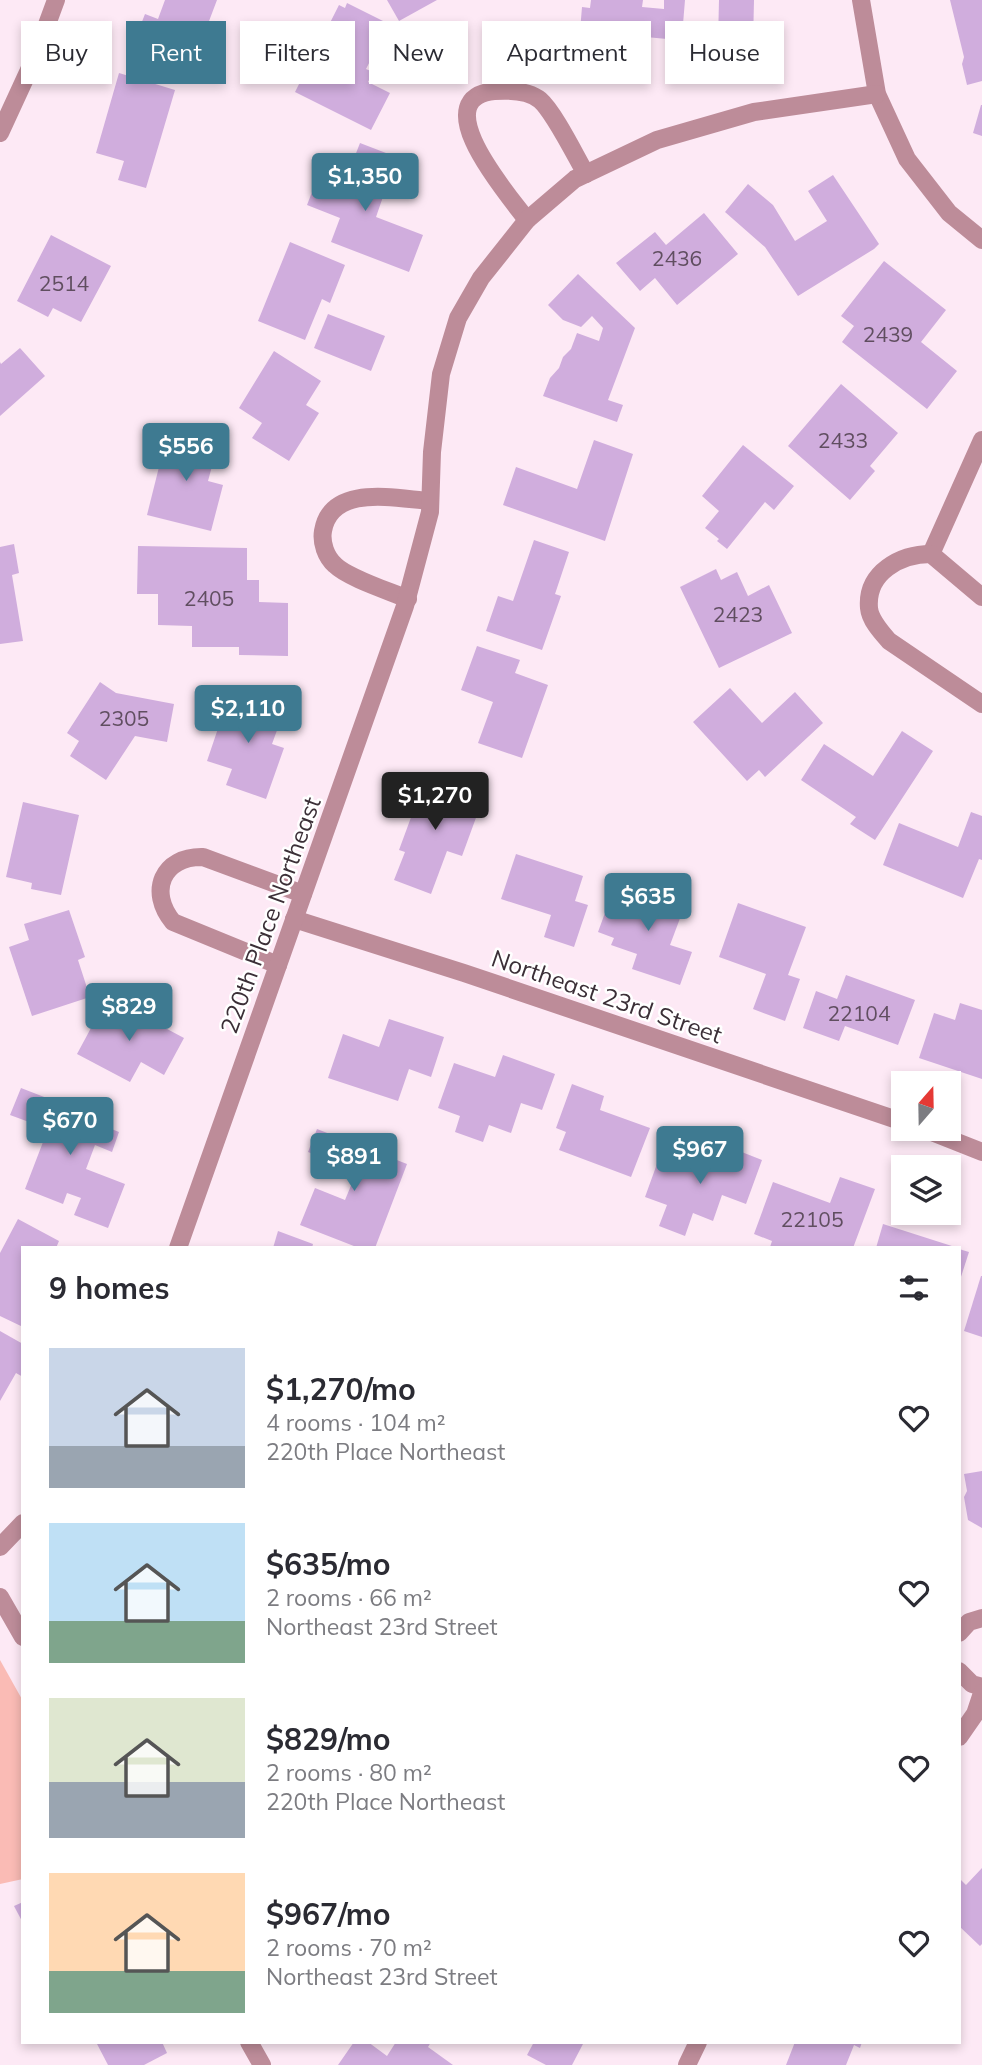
<!DOCTYPE html>
<meta charset="utf-8">
<style>
:root{--surface:#fff;--page:#f7f7f7;--text:#2b2b33;--muted:#7c7c81;--accent:#3e7a91}
body{margin:0;font-family:Mulish,sans-serif;background:var(--page);color:var(--text);height:100vh;display:flex;flex-direction:column;font-size:26px;white-space:nowrap}
*{box-sizing:border-box;margin:0}
p{font-size:23px;color:var(--muted)}
.icon{flex:none;width:38px;height:38px;fill:none;stroke:currentColor;stroke-width:2;stroke-linecap:round;stroke-linejoin:round}
.map{position:relative;flex:1;overflow:hidden}
.drawer{position:absolute;left:21px;top:1246px;width:940px;height:798px;display:flex;flex-direction:column;background:var(--surface);border-radius:0px;box-shadow:0 4px 10px #0003}
.drawer>*{flex:none}
.hud{position:absolute;left:21px;top:21px;width:942px;height:63px;display:flex;gap:14px}
.needle{width:46px;rotate:20deg}
.fabs{position:absolute;left:891px;top:1071px;display:grid;gap:14px}
.fabs a{display:grid;place-items:center;width:70px;height:70px;border-radius:0px;background:var(--surface);box-shadow:0 4px 10px #0003;font-size:35px}
.price{position:absolute;translate:-50% -60px;padding:0 16px;border-radius:7px;background:var(--accent);color:#fff;font-size:23px;line-height:46px;filter:drop-shadow(0 2px 4px #0008)}
.price::after{content:'';position:absolute;left:50%;top:42px;width:21px;height:16px;margin-left:-10px;background:inherit;clip-path:polygon(0 0,100% 0,50% 100%)}
.price.selected{background:#222;color:#fff}
ul{padding:0;list-style:none}
li{display:flex;align-items:center;gap:21px;height:175px;padding:0 28px}
li span{display:grid;place-items:center;flex:none;width:196px;height:140px;border-radius:0px;color:#555}
li>.icon{margin-inline-start:auto}
span .icon{width:84px;height:84px;fill:#fffc;stroke-width:1}
li b{font-size:30px}
h2{display:flex;justify-content:space-between;align-items:center;height:84px;padding:0 28px;font-size:30px}
.pill{padding:0 24px;border-radius:0px;background:var(--surface);box-shadow:0 4px 10px #0003;font-size:24px;line-height:63px}
.pill.selected{background:var(--accent);color:#fff}
.map>svg:first-child{display:block}
</style>
<div class="map">
<svg width="982" height="2065" viewBox="0 0 982 2065">
<rect width="100%" height="100%" fill="#fde9f5"/>
<polygon fill="#fabbb5" points="0,1660 23,1701 23,1879 0,1884"/>
<g fill="#d0addd">
<polygon points="165,0 217,0 192,66 168,56 165,65 130,52 145,14 158,19"/>
<polygon points="387,0 437,0 399,21"/>
<polygon points="591,0 643,0 642,7 664,9 664,0 685,0 683,24 694,25 691,60 666,58 667,39 614,34 612,58 578,55 582,7 590,8"/>
<polygon points="719,0 754,0 753,43 718,42"/>
<polygon points="950,0 982,0 982,81 967,85 962,64 964,57"/>
<polygon points="347,3 389,24 366,69 373,72 368,82 390,93 371,130 295,92 339,5 345,8"/>
<polygon points="119,73 175,90 146,188 118,180 124,161 96,153"/>
<polygon points="981,105 982,105 982,136 973,133"/>
<polygon points="360,143 386,153 374,186 385,191 376,217 423,235 409,272 331,242 340,218 307,205 319,174 344,184"/>
<polygon points="833,175 879,244 874,249 798,296 765,247 725,212 748,184 773,205 795,241 827,221 808,191"/>
<polygon points="704,213 738,254 677,305 655,278 640,291 616,263 655,232 666,245"/>
<polygon points="51,235 111,266 81,322 53,308 48,317 17,301"/>
<polygon points="290,242 345,265 330,303 322,299 305,340 258,321"/>
<polygon points="884,261 946,310 921,342 957,371 927,409 842,342 854,326 841,316"/>
<polygon points="578,274 635,328 608,400 623,405 617,422 543,396 550,378 559,368 563,357 571,349 577,333 599,341 603,328 592,316 581,327 563,320 548,305"/>
<polygon points="328,314 385,336 371,371 314,348"/>
<polygon points="20,348 45,376 0,416 0,362 1,364"/>
<polygon points="274,351 321,381 306,405 319,413 289,461 252,438 262,423 239,408"/>
<polygon points="841,384 898,433 870,466 875,471 850,500 788,446"/>
<polygon points="168,431 218,444 208,481 223,485 211,531 147,515"/>
<polygon points="594,440 633,454 605,541 503,505 516,467 577,489"/>
<polygon points="743,445 794,486 774,510 765,502 727,549 717,541 719,539 705,528 719,511 702,496"/>
<polygon points="534,540 569,552 555,594 561,596 542,650 486,631 498,596 513,601"/>
<polygon points="14,544 19,573 12,575 23,641 0,644 0,547"/>
<polygon points="138,546 247,548 247,580 259,580 259,602 288,603 288,656 239,655 239,647 192,647 192,626 158,625 158,594 137,594"/>
<polygon points="716,569 721,580 737,572 748,596 769,585 792,633 719,668 680,587"/>
<polygon points="477,646 520,660 515,673 548,685 522,758 478,743 493,702 461,690"/>
<polygon points="100,682 116,693 174,704 167,742 135,736 106,780 70,756 79,741 67,733"/>
<polygon points="730,688 762,723 795,692 823,723 765,777 759,770 747,781 693,722"/>
<polygon points="230,693 284,711 272,744 284,748 266,799 226,785 232,769 207,761"/>
<polygon points="902,731 933,751 875,840 850,824 856,817 801,780 824,744 873,776"/>
<polygon points="427,774 474,791 467,811 477,815 462,856 447,851 431,894 394,880 405,852 399,850"/>
<polygon points="23,802 79,815 61,895 31,889 32,883 6,877"/>
<polygon points="971,812 982,816 982,860 979,859 963,898 883,865 899,823 958,847"/>
<polygon points="516,854 583,876 575,901 588,905 574,947 544,937 551,915 501,899"/>
<polygon points="664,889 688,897 670,945 692,952 680,985 632,969 637,954 611,945 614,938 598,932 613,891 658,906"/>
<polygon points="738,903 806,927 788,975 800,979 785,1021 753,1009 766,974 719,957"/>
<polygon points="69,910 85,957 78,960 90,997 32,1016 9,947 29,940 24,924"/>
<polygon points="846,975 915,1000 898,1045 845,1026 839,1041 803,1028 816,991 837,999"/>
<polygon points="105,1002 120,1009 122,1005 184,1038 164,1075 141,1062 130,1082 77,1054"/>
<polygon points="960,1003 982,1010 982,1079 919,1058 934,1013 955,1020"/>
<polygon points="389,1019 444,1037 431,1077 409,1069 398,1101 328,1078 343,1034 379,1047"/>
<polygon points="503,1055 555,1074 542,1110 521,1103 511,1133 489,1125 483,1142 455,1132 460,1116 438,1108 454,1063 495,1077"/>
<polygon points="572,1084 604,1096 600,1110 650,1128 631,1177 559,1150 566,1132 556,1128"/>
<polygon points="21,1088 106,1121 104,1126 119,1132 112,1152 95,1145 86,1169 125,1184 108,1228 74,1215 81,1198 67,1193 63,1204 25,1189 48,1129 10,1115"/>
<polygon points="317,1129 407,1164 375,1248 359,1248 300,1225 315,1188 345,1200 357,1171 308,1152"/>
<polygon points="724,1145 762,1160 746,1204 722,1195 713,1221 693,1213 685,1236 659,1226 667,1205 645,1197 662,1150 715,1170"/>
<polygon points="840,1177 875,1189 853,1248 773,1248 770,1247 772,1241 754,1234 773,1182 830,1203"/>
<polygon points="18,1219 59,1241 56,1248 23,1248 23,1327 0,1316 0,1253"/>
<polygon points="883,1224 955,1247 955,1248 876,1248"/>
<polygon points="278,1231 313,1244 312,1248 273,1248"/>
<polygon points="959,1249 969,1252 960,1280 959,1280"/>
<polygon points="981,1276 982,1276 982,1337 964,1331"/>
<polygon points="0,1331 23,1344 23,1377 16,1373 0,1401"/>
<polygon points="982,1471 982,1528 968,1520 964,1497 967,1491 964,1474"/>
<polygon points="982,1868 982,1944 980,1946 959,1926 959,1878 966,1885"/>
<polygon points="23,1902 23,1923 14,1906"/>
<polygon points="96,2042 162,2042 167,2053 144,2065 108,2065"/>
<polygon points="354,2042 368,2042 387,2056 396,2042 431,2042 428,2047 453,2065 338,2065"/>
<polygon points="534,2042 584,2042 572,2065 546,2065 527,2055"/>
<polygon points="795,2042 862,2042 860,2048 854,2045 846,2065 786,2065"/>
</g>
<g fill="none" stroke-linecap="round" stroke-linejoin="round">
<g stroke="#bd8c99" stroke-width="18">
<polyline points="861,0 877,94 907,159 949,213 982,240"/>
<polyline points="0,133 35,57 56,0"/>
<path d="M527 220C510 197 424 99 494 91 509 90 528 90 540 100 554 112 576 157 586 174"/>
<polyline points="931,554 982,440"/>
<path d="M982 597 931 554C901 554 866 572 869 608 870 620 881 632 889 641L982 704"/>
<path d="M408 599C389 591 348 578 335 565 326 557 321 543 323 531 331 483 397 499 430 501"/>
<polyline points="294,919 464,973 903,1122"/>
<path d="M278 965 173 922C148 892 162 856 203 857L303 894"/>
<polyline points="924,1129 982,1152"/>
<polyline points="178,1248 405,606 430,512 432,452 441,374 458,318 481,278 527,220 575,179 657,140 754,112 877,94"/>
<polyline points="0,1547 23,1523"/>
<polyline points="0,1597 23,1637"/>
<polyline points="959,1633 969,1622 982,1618"/>
<polyline points="959,1671 972,1684 982,1687"/>
<polyline points="959,1737 975,1714 982,1693"/>
<polyline points="249,2042 262,2065"/>
<polyline points="687,2065 698,2042"/>
</g>
</g>
<g text-anchor="middle" dominant-baseline="central" stroke-width="5" stroke-linejoin="round" paint-order="stroke">
<g font-size="21" fill="#604e60">
<text x="677" y="258">2436</text>
<text x="64" y="283">2514</text>
<text x="888" y="334">2439</text>
<text x="843" y="440">2433</text>
<text x="209" y="598">2405</text>
<text x="738" y="614">2423</text>
<text x="124" y="718">2305</text>
<text x="859" y="1013">22104</text>
<text x="812" y="1219">22105</text>
</g>
<g font-size="24" fill="#3b2f37" stroke="#fff">
<text transform="translate(270 915) rotate(-70)">220th Place Northeast</text>
<text transform="translate(607 996) rotate(19)">Northeast 23rd Street</text>
</g>
</g>
</svg>
<div class="fabs">
<a><svg class="needle" viewBox="-14 -14 28 28"><path d="M0-13l5 13h-10z" fill="#e53935"/><path d="M0 13l5-13h-10z" fill="#7c7c81"/></svg></a>
<a><svg class="icon" aria-label="layers" viewBox="0 0 24 24"><path d="M12 4l9 5-9 5-9-5zM3 14l9 5 9-5"/></svg></a>
</div>
<b class="price" style="left:365px;top:213px">$1,350</b>
<b class="price" style="left:186px;top:483px">$556</b>
<b class="price" style="left:248px;top:745px">$2,110</b>
<b class="price selected" style="left:435px;top:832px">$1,270</b>
<b class="price" style="left:648px;top:933px">$635</b>
<b class="price" style="left:129px;top:1043px">$829</b>
<b class="price" style="left:70px;top:1157px">$670</b>
<b class="price" style="left:700px;top:1186px">$967</b>
<b class="price" style="left:354px;top:1193px">$891</b>
<div class="hud">
<a class="pill">Buy</a>
<a class="pill selected">Rent</a>
<a class="pill">Filters</a>
<a class="pill">New</a>
<a class="pill">Apartment</a>
<a class="pill">House</a>
</div>
<section class="drawer">
<h2>9 homes<svg class="icon" aria-label="filters" viewBox="0 0 24 24"><path d="M4 7h16M4 17h16"/><circle cx="9" cy="7" r="2"/><circle cx="15" cy="17" r="2"/></svg></h2>
<ul>
<li><span style="background:linear-gradient(#c9d6e8 70%,#9aa5b1 0)"><svg class="icon" aria-label="home" viewBox="0 0 24 24"><path d="M3 11l9-7 9 7M6 9v11h12V9"/></svg></span><div><b>$1,270/mo</b><p>4 rooms · 104 m²</p><p>220th Place Northeast</p></div><svg class="icon" aria-label="heart" viewBox="0 0 24 24"><path d="M12 20l-8-8c-3-5 5-10 8-4 3-6 11-1 8 4z"/></svg></li>
<li><span style="background:linear-gradient(#bfe0f5 70%,#7fa58c 0)"><svg class="icon" aria-label="home" viewBox="0 0 24 24"><path d="M3 11l9-7 9 7M6 9v11h12V9"/></svg></span><div><b>$635/mo</b><p>2 rooms · 66 m²</p><p>Northeast 23rd Street</p></div><svg class="icon" aria-label="heart" viewBox="0 0 24 24"><path d="M12 20l-8-8c-3-5 5-10 8-4 3-6 11-1 8 4z"/></svg></li>
<li><span style="background:linear-gradient(#dfe7d0 60%,#9aa5b1 0)"><svg class="icon" aria-label="home" viewBox="0 0 24 24"><path d="M3 11l9-7 9 7M6 9v11h12V9"/></svg></span><div><b>$829/mo</b><p>2 rooms · 80 m²</p><p>220th Place Northeast</p></div><svg class="icon" aria-label="heart" viewBox="0 0 24 24"><path d="M12 20l-8-8c-3-5 5-10 8-4 3-6 11-1 8 4z"/></svg></li>
<li><span style="background:linear-gradient(#ffd9b3 70%,#7fa58c 0)"><svg class="icon" aria-label="home" viewBox="0 0 24 24"><path d="M3 11l9-7 9 7M6 9v11h12V9"/></svg></span><div><b>$967/mo</b><p>2 rooms · 70 m²</p><p>Northeast 23rd Street</p></div><svg class="icon" aria-label="heart" viewBox="0 0 24 24"><path d="M12 20l-8-8c-3-5 5-10 8-4 3-6 11-1 8 4z"/></svg></li>
</ul>
</section>
</div>
